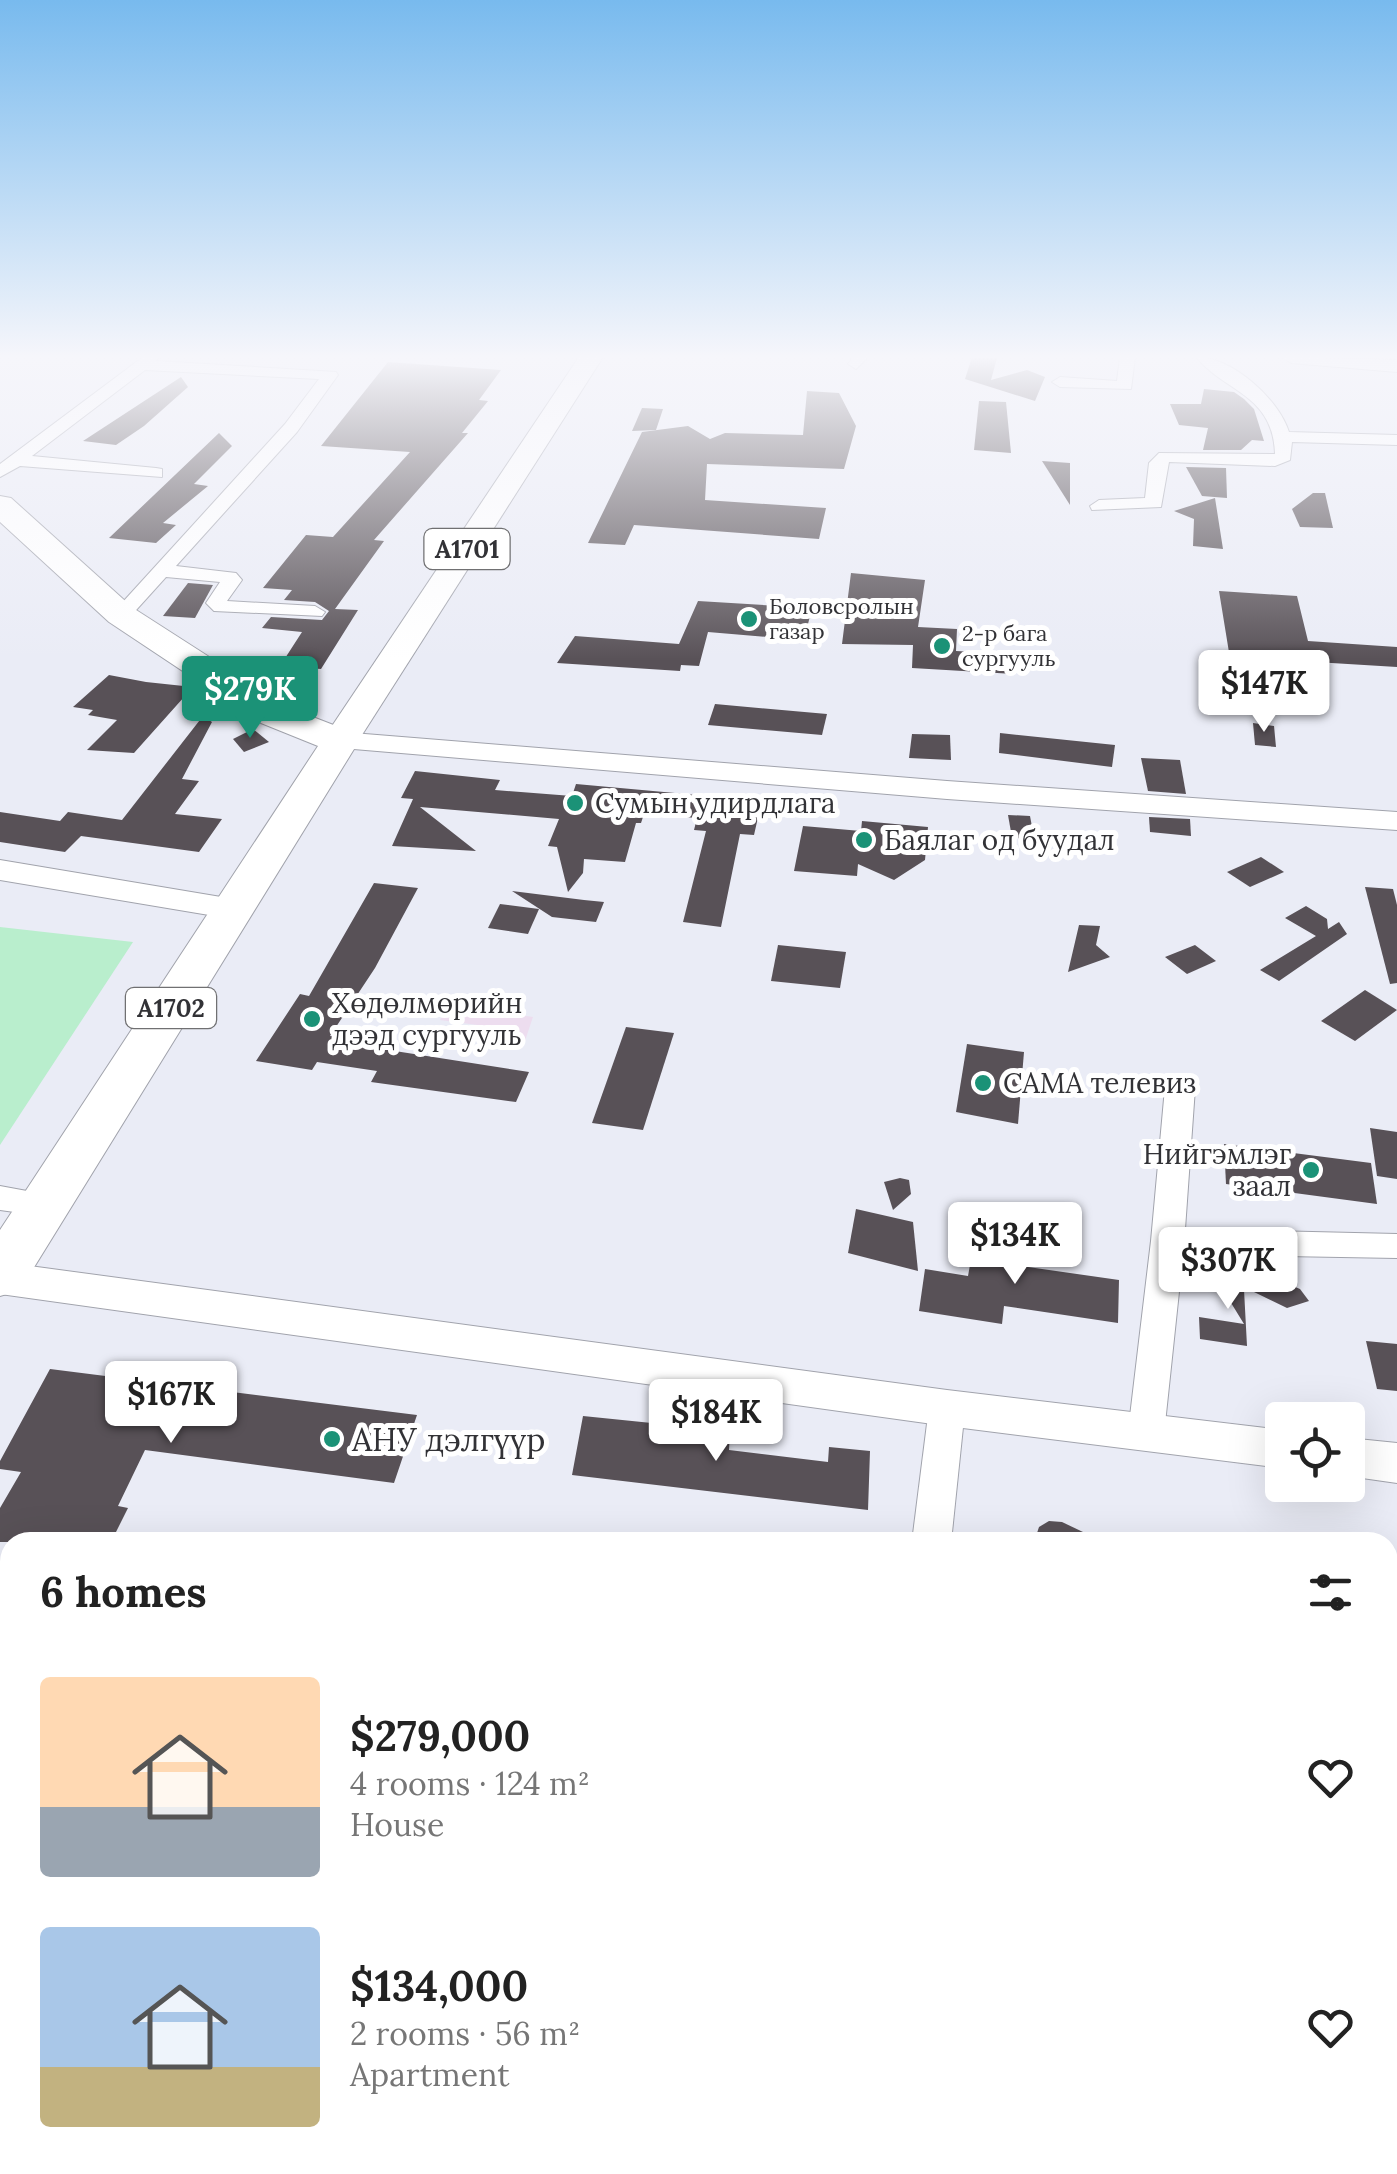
<!DOCTYPE html>
<meta charset="utf-8">
<style>
:root{--surface:#fff;--page:#f2f2f2;--text:#222;--muted:#767676;--accent:#1b9277}
body{margin:0;font-family:Lora,serif;background:var(--page);color:var(--text);height:100vh;display:flex;flex-direction:column;font-size:38px;white-space:nowrap}
*{box-sizing:border-box;margin:0}
p{font-size:32px;color:var(--muted)}
.icon{flex:none;width:55px;height:55px;fill:none;stroke:currentColor;stroke-width:2;stroke-linecap:round;stroke-linejoin:round}
.map{position:relative;flex:1;overflow:hidden}
.side{position:absolute;left:0px;top:1532px;width:1398px;height:642px;display:flex;flex-direction:column;background:var(--surface);border-radius:30px 30px 0 0;box-shadow:0 10px 40px #0002}
.side>*{flex:none}
.fabs{position:absolute;left:1265px;top:1402px;display:grid;gap:20px}
.fabs a{display:grid;place-items:center;width:100px;height:100px;border-radius:10px;background:var(--surface);box-shadow:0 10px 40px #0002;font-size:50px}
.price{position:absolute;translate:-50% -85px;padding:0 22px;border-radius:10px;background:#fff;color:#222;font-size:32px;line-height:65px;filter:drop-shadow(0 2px 5px #0008)}
.price::after{content:'';position:absolute;left:50%;top:60px;width:30px;height:22px;margin-left:-15px;background:inherit;clip-path:polygon(0 0,100% 0,50% 100%)}
.price.current{background:var(--accent);color:#fff}
ul{padding:0;list-style:none}
li{display:flex;align-items:center;gap:30px;height:250px;padding:0 40px}
li span{display:grid;place-items:center;flex:none;width:280px;height:200px;border-radius:10px;color:#555}
li>.icon{margin-inline-start:auto}
span .icon{width:120px;height:120px;fill:#fffc;stroke-width:1}
li b{font-size:42px}
h2{display:flex;justify-content:space-between;align-items:center;height:120px;padding:0 40px;font-size:42px}
.map>svg:first-child{display:block}
</style>
<div class="map">
<svg width="1397" height="2174" viewBox="0 0 1397 2174">
<rect width="100%" height="100%" fill="#eaecf6"/>
<polygon fill="#edddef" points="446,1005 533,1017 525,1041 497,1037 500,1028 440,1020"/>
<polygon fill="#b9eecd" points="0,927 133,942 0,1145"/>
<g fill="#585157">
<polygon points="972,357 997,358 991,380 1027,370 1045,377 1035,401 965,379"/>
<polygon points="388,362 501,370 479,400 488,401 462,433 468,433 374,540 384,541 335,609 358,610 321,669 280,666 302,632 262,628 271,617 322,620 329,611 315,602 284,600 292,590 263,588 306,535 333,537 410,452 321,446"/>
<polygon points="181,377 188,387 144,426 116,445 83,441"/>
<polygon points="1204,389 1234,392 1244,399 1254,409 1264,441 1252,440 1241,450 1203,450 1208,428 1179,425 1170,404 1201,404"/>
<polygon points="807,391 839,393 856,426 844,469 707,464 705,500 826,508 819,539 634,525 625,545 588,543 642,432 688,426 710,439 725,433 803,435"/>
<polygon points="979,401 1006,402 1011,453 974,450"/>
<polygon points="642,408 663,409 656,430 632,431"/>
<polygon points="219,433 232,446 194,484 208,486 163,523 176,525 156,543 109,538"/>
<polygon points="1042,461 1070,463 1070,505"/>
<polygon points="1186,467 1226,468 1227,498 1202,496"/>
<polygon points="1313,493 1325,493 1333,528 1300,527 1292,509"/>
<polygon points="1215,498 1223,549 1193,546 1194,519 1174,511"/>
<polygon points="851,573 925,580 918,627 957,629 956,651 1013,654 1014,674 912,668 913,645 842,644"/>
<polygon points="188,583 213,585 195,618 163,616"/>
<polygon points="1219,591 1297,596 1308,641 1397,647 1397,667 1315,662 1317,688 1234,683"/>
<polygon points="698,601 812,608 804,640 708,632 699,666 681,665 680,671 557,663 575,636 679,644"/>
<polygon points="109,675 146,682 193,687 134,753 87,750 117,720 88,715 93,710 73,707"/>
<polygon points="715,704 827,714 822,735 708,725"/>
<polygon points="203,716 212,722 182,779 199,781 175,814 222,819 199,852 81,836 65,852 0,842 0,812 60,821 68,812 122,820"/>
<polygon points="1253,723 1274,726 1276,747 1255,745"/>
<polygon points="253,729 269,742 244,752 233,739"/>
<polygon points="1000,733 1115,745 1112,767 999,753"/>
<polygon points="912,734 950,735 951,760 909,758"/>
<polygon points="1141,758 1180,760 1186,794 1148,791"/>
<polygon points="415,771 500,780 495,790 572,796 576,784 730,798 727,810 759,813 754,835 740,834 721,927 683,922 706,831 694,830 697,818 644,814 641,823 636,823 625,862 584,859 583,873 568,892 557,847 548,846 559,819 420,807 476,851 392,846 413,799 401,798"/>
<polygon points="1008,815 1030,816 1037,854 1011,832"/>
<polygon points="1149,817 1190,819 1191,836 1150,832"/>
<polygon points="862,821 928,827 925,860 894,880 858,864 857,876 794,871 803,826 861,831"/>
<polygon points="1261,857 1284,872 1250,887 1227,872"/>
<polygon points="374,883 418,888 375,968 330,1036 385,1043 382,1049 529,1072 516,1102 371,1082 377,1071 317,1062 312,1070 256,1061 300,994 309,996"/>
<polygon points="1365,887 1393,889 1397,905 1397,983 1390,984"/>
<polygon points="512,891 584,900 604,902 596,922 552,917"/>
<polygon points="500,904 539,909 528,934 488,928"/>
<polygon points="1306,906 1327,919 1328,929 1339,922 1347,934 1279,981 1260,970 1316,936 1285,918"/>
<polygon points="1079,925 1100,926 1096,945 1110,957 1068,972"/>
<polygon points="778,945 846,952 840,988 771,981"/>
<polygon points="1195,945 1216,961 1187,974 1165,957"/>
<polygon points="1365,990 1397,1010 1355,1041 1321,1021"/>
<polygon points="626,1027 674,1033 643,1130 592,1123"/>
<polygon points="967,1044 1024,1052 1018,1124 956,1112"/>
<polygon points="1370,1128 1397,1132 1397,1179 1377,1176"/>
<polygon points="1224,1144 1371,1163 1377,1204 1226,1184"/>
<polygon points="900,1178 909,1180 911,1194 893,1210 884,1182"/>
<polygon points="856,1209 913,1222 918,1271 848,1253"/>
<polygon points="977,1226 1011,1232 1007,1264 1119,1280 1118,1323 1004,1306 1002,1324 919,1311 925,1269 968,1276"/>
<polygon points="1227,1270 1243,1271 1247,1346 1200,1339 1199,1317 1244,1324 1214,1275"/>
<polygon points="1283,1282 1300,1289 1309,1301 1287,1308 1254,1292"/>
<polygon points="1366,1341 1397,1344 1397,1391 1377,1389"/>
<polygon points="50,1369 272,1397 417,1415 394,1483 145,1450 118,1506 128,1508 111,1542 39,1536 35,1542 0,1542 0,1508 21,1472 0,1469 0,1461"/>
<polygon points="583,1416 730,1431 729,1450 828,1462 829,1447 870,1451 868,1510 572,1475"/>
<polygon points="1049,1521 1062,1522 1104,1542 1034,1542 1039,1527"/>
</g>
<g fill="none" stroke-linecap="round" stroke-linejoin="round">
<defs>
<g id="minor">
<polygon points="143,357 159,357 156,361 336,372 338,375 297,432 176,566 236,573 242,580 227,601 315,606 325,612 322,616 214,611 206,603 220,582 166,577 128,619 114,619 111,615 285,424 319,379 145,370 32,456 156,468 162,469 162,477 20,466 0,477 0,464"/>
<polygon points="853,357 868,357 856,369 848,364"/>
<polygon points="1120,357 1135,357 1131,389 1060,387 1052,382 1060,377 1117,381"/>
<path d="M1196 357C1232 357 1278 398 1289 432L1397 435V445L1292 442 1290 460 1275 466 1169 462 1161 507 1092 510 1090 506 1099 500 1145 498 1149 463 1159 453 1275 454C1273 394 1226 393 1196 357Z"/>
<polygon points="1180,1078 1191,1081 1195,1088 1185,1229 1397,1234 1397,1258 1183,1254 1164,1433 1159,1444 1146,1448 1133,1444 1128,1433 1151,1241 1165,1088 1169,1081"/>
<polygon points="0,1186 54,1196 59,1204 54,1212 43,1216 0,1210"/>
<polygon points="947,1393 960,1398 965,1408 951,1542 912,1542 929,1408 934,1398"/>
<polygon points="1388,1799 1397,1800 1397,1844 1388,1843"/>
<polygon points="0,2094 10,2096 10,2146 0,2144"/>
<polygon points="771,2165 823,2165 819,2174 767,2174"/>
<polygon points="988,2165 1106,2165 1110,2174 992,2174"/>
</g>
<g id="tertiary">
<polygon points="1282,357 1397,360 1397,372 1291,363"/>
<polygon points="340,732 947,781 1397,812 1397,830 947,799 330,747 326,741 330,735"/>
<polygon points="0,860 233,899 245,902 250,909 245,916 233,919 0,880"/>
<polygon points="0,1262 947,1390 1282,1430 1282,1468 947,1426 0,1294"/>
<polygon points="1348,1438 1397,1443 1397,1483 1348,1476"/>
</g>
<polygon id="primary" points="579,357 603,357 353,749 340,752 327,749 322,741"/>
<polygon id="trunk" points="0,496 11,498 133,608 287,707 354,733 359,741 20,1290 0,1296 0,1230 318,746 261,723 109,622 0,522"/>
</defs>
<use href="#minor" stroke="#a1a3ac" stroke-width="2"/>
<use href="#tertiary" stroke="#a1a3ac" stroke-width="2"/>
<use href="#primary" stroke="#a1a3ac" stroke-width="2"/>
<use href="#trunk" stroke="#a1a3ac" stroke-width="2"/>
<use href="#minor" fill="#fff" fill-rule="evenodd"/>
<use href="#tertiary" fill="#fff" fill-rule="evenodd"/>
<use href="#primary" fill="#fff" fill-rule="evenodd"/>
<use href="#trunk" fill="#fff" fill-rule="evenodd"/>
</g>
<linearGradient id="sky" x2="0" y2="1"><stop stop-color="#78baee"/><stop offset="0.54" stop-color="#f6f6fb"/><stop offset="1" stop-color="#f6f6fb" stop-opacity="0"/></linearGradient>
<rect width="1397" height="661" fill="url(#sky)"/>
<g fill="#1b9277" stroke="#fff" stroke-width="4">
<circle cx="749" cy="619" r="10"/>
<circle cx="942" cy="646" r="10"/>
<circle cx="575" cy="803" r="10"/>
<circle cx="864" cy="840" r="10"/>
<circle cx="312" cy="1019" r="10"/>
<circle cx="983" cy="1083" r="10"/>
<circle cx="1311" cy="1170" r="10"/>
<circle cx="332" cy="1439" r="10"/>
</g>
<g text-anchor="middle" dominant-baseline="central" stroke-width="10" stroke-linejoin="round" paint-order="stroke">
<g font-size="22" fill="#323236" stroke="#fff" text-anchor="start">
<text x="769" y="606">Боловсролын<tspan x="769" dy="25">газар</tspan></text>
<text x="962" y="633">2-р бага<tspan x="962" dy="25">сургууль</tspan></text>
</g>
<g fill="#fff" stroke="#707072" stroke-width="2.5">
<rect x="424.5" y="529" width="85" height="40" rx="8"/>
<rect x="126" y="988" width="90" height="40" rx="8"/>
</g>
<g font-size="25" font-weight="bold" fill="#323236">
<text x="467" y="549">A1701</text>
<text x="171" y="1008">A1702</text>
</g>
<g font-size="28" fill="#323236" stroke="#fff" text-anchor="start">
<text x="595" y="803">Сумын удирдлага</text>
<text x="884" y="840">Баялаг од буудал</text>
<text x="332" y="1003">Хөдөлмөрийн<tspan x="332" dy="32">дээд сургууль</tspan></text>
<text x="1003" y="1083">САМА телевиз</text>
<text x="1291" y="1154" text-anchor="end">Нийгэмлэг<tspan x="1291" dy="32">заал</tspan></text>
</g>
<g font-size="32" fill="#323236" stroke="#fff" text-anchor="start">
<text x="352" y="1439">АНУ дэлгүүр</text>
</g>
</g>
</svg>
<div class="fabs">
<a><svg class="icon" aria-label="locate" viewBox="0 0 24 24"><circle cx="12" cy="12" r="6"/><path d="M12 2v4M12 18v4M2 12h4M18 12h4"/></svg></a>
</div>
<b class="price" style="left:1264px;top:735px">$147K</b>
<b class="price current" style="left:250px;top:741px">$279K</b>
<b class="price" style="left:1015px;top:1287px">$134K</b>
<b class="price" style="left:1228px;top:1312px">$307K</b>
<b class="price" style="left:171px;top:1446px">$167K</b>
<b class="price" style="left:716px;top:1464px">$184K</b>
<section class="side">
<h2>6 homes<svg class="icon" aria-label="filters" viewBox="0 0 24 24"><path d="M4 7h16M4 17h16"/><circle cx="9" cy="7" r="2"/><circle cx="15" cy="17" r="2"/></svg></h2>
<ul>
<li><span style="background:linear-gradient(#ffd9b3 65%,#9aa5b1 0)"><svg class="icon" aria-label="home" viewBox="0 0 24 24"><path d="M3 11l9-7 9 7M6 9v11h12V9"/></svg></span><div><b>$279,000</b><p>4 rooms · 124 m²</p><p>House</p></div><svg class="icon" aria-label="heart" viewBox="0 0 24 24"><path d="M12 20l-8-8c-3-5 5-10 8-4 3-6 11-1 8 4z"/></svg></li>
<li><span style="background:linear-gradient(#a9c7e8 70%,#c2b280 0)"><svg class="icon" aria-label="home" viewBox="0 0 24 24"><path d="M3 11l9-7 9 7M6 9v11h12V9"/></svg></span><div><b>$134,000</b><p>2 rooms · 56 m²</p><p>Apartment</p></div><svg class="icon" aria-label="heart" viewBox="0 0 24 24"><path d="M12 20l-8-8c-3-5 5-10 8-4 3-6 11-1 8 4z"/></svg></li>
</ul>
</section>
</div>
